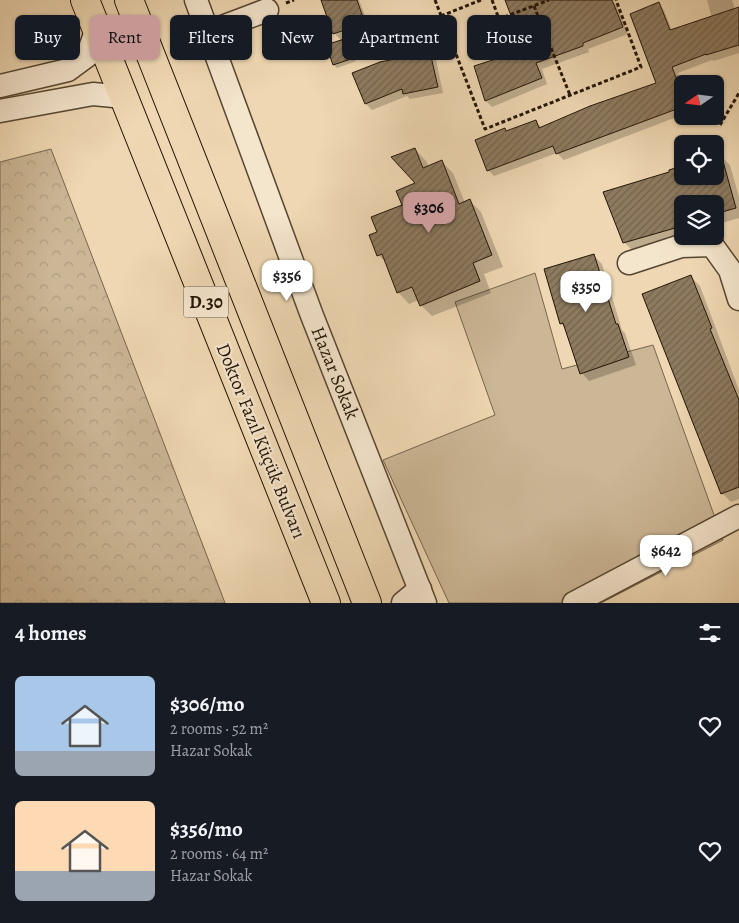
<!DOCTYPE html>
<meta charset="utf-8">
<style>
:root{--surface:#171b24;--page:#242831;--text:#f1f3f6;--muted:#9ea1a6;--accent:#c59692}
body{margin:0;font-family:Alegreya,serif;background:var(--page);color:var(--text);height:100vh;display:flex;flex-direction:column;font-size:19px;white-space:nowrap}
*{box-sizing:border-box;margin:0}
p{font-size:16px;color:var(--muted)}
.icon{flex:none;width:28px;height:28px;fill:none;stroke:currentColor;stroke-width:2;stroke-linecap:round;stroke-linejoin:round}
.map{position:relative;height:603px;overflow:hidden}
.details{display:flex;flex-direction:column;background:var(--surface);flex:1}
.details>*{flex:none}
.top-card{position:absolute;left:15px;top:15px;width:710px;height:45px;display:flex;gap:10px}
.needle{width:32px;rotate:256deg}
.fabs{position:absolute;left:674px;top:75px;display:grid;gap:10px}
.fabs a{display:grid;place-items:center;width:50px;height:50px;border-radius:8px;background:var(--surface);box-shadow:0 1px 4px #0004;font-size:25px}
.price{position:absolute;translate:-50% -42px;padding:0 11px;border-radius:10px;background:#fff;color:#222;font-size:16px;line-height:32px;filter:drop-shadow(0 1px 2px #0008)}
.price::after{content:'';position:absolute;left:50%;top:30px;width:15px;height:11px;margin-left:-8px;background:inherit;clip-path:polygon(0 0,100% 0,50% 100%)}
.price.on{background:var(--accent);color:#111}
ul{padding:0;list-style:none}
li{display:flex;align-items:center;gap:15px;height:125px;padding:0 15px}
li span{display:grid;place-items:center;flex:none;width:140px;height:100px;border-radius:8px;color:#555}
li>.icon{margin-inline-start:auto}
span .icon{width:60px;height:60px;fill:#fffc;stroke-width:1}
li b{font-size:21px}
h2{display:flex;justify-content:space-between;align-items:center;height:60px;padding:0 15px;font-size:21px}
.pill{padding:0 18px;border-radius:8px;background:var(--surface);box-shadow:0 1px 4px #0004;font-size:18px;line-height:45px}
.pill.on{background:var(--accent);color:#111}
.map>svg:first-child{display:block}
</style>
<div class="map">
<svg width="739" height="603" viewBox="0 0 739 603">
<defs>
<pattern id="forest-crowns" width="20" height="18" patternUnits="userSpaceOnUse" patternTransform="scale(1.25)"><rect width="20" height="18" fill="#cbb695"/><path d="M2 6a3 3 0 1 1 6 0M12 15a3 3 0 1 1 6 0" fill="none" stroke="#ae9c7f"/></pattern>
<pattern id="building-hatch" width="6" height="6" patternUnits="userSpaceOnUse" patternTransform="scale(1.25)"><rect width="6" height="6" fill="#8d7a5f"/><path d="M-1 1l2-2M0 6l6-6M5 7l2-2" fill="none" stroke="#73634c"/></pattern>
</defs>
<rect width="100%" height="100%" fill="#eed7b2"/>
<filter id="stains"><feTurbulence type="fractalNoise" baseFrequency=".004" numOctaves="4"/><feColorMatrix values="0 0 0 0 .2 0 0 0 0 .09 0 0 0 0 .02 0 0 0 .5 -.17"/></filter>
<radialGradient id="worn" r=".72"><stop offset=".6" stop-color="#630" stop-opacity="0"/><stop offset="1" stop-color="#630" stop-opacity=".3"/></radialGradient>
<polygon fill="#cbb695" stroke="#77664e" points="535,273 562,369 653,345 723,540 601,603 449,603 383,460 495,415 455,302"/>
<polygon fill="url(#forest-crowns)" stroke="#77664e" points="51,149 225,603 0,603 0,162"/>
<g fill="#0003">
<polygon points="322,0 359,0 370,29 345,37 350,42 356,61 337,68 334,65 328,46 342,41 334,33"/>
<polygon points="506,0 612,0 617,6 628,34 588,49 589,52 542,69 547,84 492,107 486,101 476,67 501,59 515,22"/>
<polygon points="707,0 732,0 735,10 739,9 739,53 714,61 712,60 678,73 682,86 682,115 564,160 557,153 494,176 488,170 505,130 507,132 535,121 542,128 658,83 658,4 664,10 672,31 712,18"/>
<polygon points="430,53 436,59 443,93 410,99 407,96 372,110 366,104 354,74"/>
<polygon points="415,149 426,161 429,167 442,162 453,173 465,203 470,201 481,212 503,267 484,274 491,293 432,316 421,305 419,300 409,304 398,292 387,263 378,255 378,232 403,205 418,183"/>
<polygon points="721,156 730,165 739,197 739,218 715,225 715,204 682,204 682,234 633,251 624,242 671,173 670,171 682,167 682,176 715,176 715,158"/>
<polygon points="594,256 602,264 622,330 625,333 636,365 589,381 582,373 567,329 561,324 545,270"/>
<polygon points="691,277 700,286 739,390 739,499 731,502 722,493"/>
</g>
<g fill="url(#building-hatch)" stroke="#231506">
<polygon points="321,0 357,0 365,23 333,34"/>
<polygon points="505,0 612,0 623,27 583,43 583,46 536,63 542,78 485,101 474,66 499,58 490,29 513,21"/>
<polygon points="659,2 670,30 739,7 739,45 706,55 706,54 672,67 682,93 682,107 556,154 553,146 487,171 475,140 505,128 506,131 536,120 539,128 590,106 656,83 630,14"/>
<polygon points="347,38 354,58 333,65 326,45"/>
<polygon points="430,52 438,87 403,94 402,89 365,104 352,73 380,62"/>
<polygon points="415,148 423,168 442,160 459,204 470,199 492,255 473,263 480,281 420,306 412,287 397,293 382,254 377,256 369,235 377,232 371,217 402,205 396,191 415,183 391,157"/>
<polygon points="721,154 736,208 715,214 715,204 682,204 682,226 623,243 603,192 669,172 669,170 682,166 682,176 715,176 715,156"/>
<polygon points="594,254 616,324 618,324 629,357 580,374 563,323 560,324 544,269"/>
<polygon points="691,275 712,328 710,329 739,400 739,487 721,494 642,294"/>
</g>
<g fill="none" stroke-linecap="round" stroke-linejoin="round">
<defs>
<g id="minor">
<polyline points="196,0 311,313 425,603"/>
<polyline points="209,32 267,10"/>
<polyline points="0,86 68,70 87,56 97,29"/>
<polyline points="0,111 93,94 124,97"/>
<polyline points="629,263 681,246 712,245 730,270 739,299"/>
<polyline points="403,603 420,589"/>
<polyline points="574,603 739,516"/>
</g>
<g id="trunk">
<polyline points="85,0 326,603"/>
<polyline points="129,0 367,603"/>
</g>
</defs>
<use href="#minor" stroke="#564631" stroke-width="25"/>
<use href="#trunk" stroke="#231506" stroke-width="30"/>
<g stroke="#231506" stroke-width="3" stroke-dasharray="4 2.5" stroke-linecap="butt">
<polyline points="435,0 485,129 641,67 616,0"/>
<polyline points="492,0 499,19 549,0"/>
<polyline points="286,3 294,0"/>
<polyline points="534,6 570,95"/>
<polyline points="441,16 481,0"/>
<polyline points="720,125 739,93"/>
</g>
<use href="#minor" stroke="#f4e5cd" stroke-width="22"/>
<use href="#trunk" stroke="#eed7b2" stroke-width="28"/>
</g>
<g text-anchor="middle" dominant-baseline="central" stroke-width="4.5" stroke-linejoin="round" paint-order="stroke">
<rect fill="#f4e5cd" stroke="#625342" stroke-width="1" x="183.5" y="286.5" width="45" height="31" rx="4"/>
<g font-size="18" font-weight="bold" fill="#231506">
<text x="206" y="302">D.30</text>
</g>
<g font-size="19" fill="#231506" stroke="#f4e5cd">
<text transform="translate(335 373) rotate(68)">Hazar Sokak</text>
<text transform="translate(261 441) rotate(68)">Doktor Fazıl Küçük Bulvarı</text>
</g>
</g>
<rect width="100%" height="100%" filter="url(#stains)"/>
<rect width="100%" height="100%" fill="url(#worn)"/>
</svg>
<div class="fabs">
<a><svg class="needle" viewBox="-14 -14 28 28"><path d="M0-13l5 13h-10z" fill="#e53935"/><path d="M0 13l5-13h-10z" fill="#9ea1a6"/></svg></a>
<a><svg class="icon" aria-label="locate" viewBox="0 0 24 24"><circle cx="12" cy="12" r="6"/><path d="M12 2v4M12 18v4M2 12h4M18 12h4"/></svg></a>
<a><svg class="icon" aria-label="layers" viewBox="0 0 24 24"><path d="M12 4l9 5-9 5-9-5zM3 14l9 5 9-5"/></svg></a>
</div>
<b class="price on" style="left:429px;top:234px">$306</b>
<b class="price" style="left:287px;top:302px">$356</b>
<b class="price" style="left:586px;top:313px">$350</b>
<b class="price" style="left:666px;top:577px">$642</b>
<div class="top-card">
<a class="pill">Buy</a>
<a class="pill on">Rent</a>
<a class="pill">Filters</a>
<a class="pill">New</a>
<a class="pill">Apartment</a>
<a class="pill">House</a>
</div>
</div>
<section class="details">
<h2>4 homes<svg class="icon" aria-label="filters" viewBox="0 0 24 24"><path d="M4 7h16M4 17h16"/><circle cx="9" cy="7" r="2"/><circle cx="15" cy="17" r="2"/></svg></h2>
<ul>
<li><span style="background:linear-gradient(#a9c7e8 75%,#9aa5b1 0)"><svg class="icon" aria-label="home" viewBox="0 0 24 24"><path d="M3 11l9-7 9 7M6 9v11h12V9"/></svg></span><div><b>$306/mo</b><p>2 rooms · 52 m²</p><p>Hazar Sokak</p></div><svg class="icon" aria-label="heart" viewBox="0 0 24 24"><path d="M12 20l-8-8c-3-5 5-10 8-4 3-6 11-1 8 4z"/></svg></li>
<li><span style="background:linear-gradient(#ffd9b3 70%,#9aa5b1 0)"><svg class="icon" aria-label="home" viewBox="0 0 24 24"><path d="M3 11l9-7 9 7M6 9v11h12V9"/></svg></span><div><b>$356/mo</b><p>2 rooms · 64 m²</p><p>Hazar Sokak</p></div><svg class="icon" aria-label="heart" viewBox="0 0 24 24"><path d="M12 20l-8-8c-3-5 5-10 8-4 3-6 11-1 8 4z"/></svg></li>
</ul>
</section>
